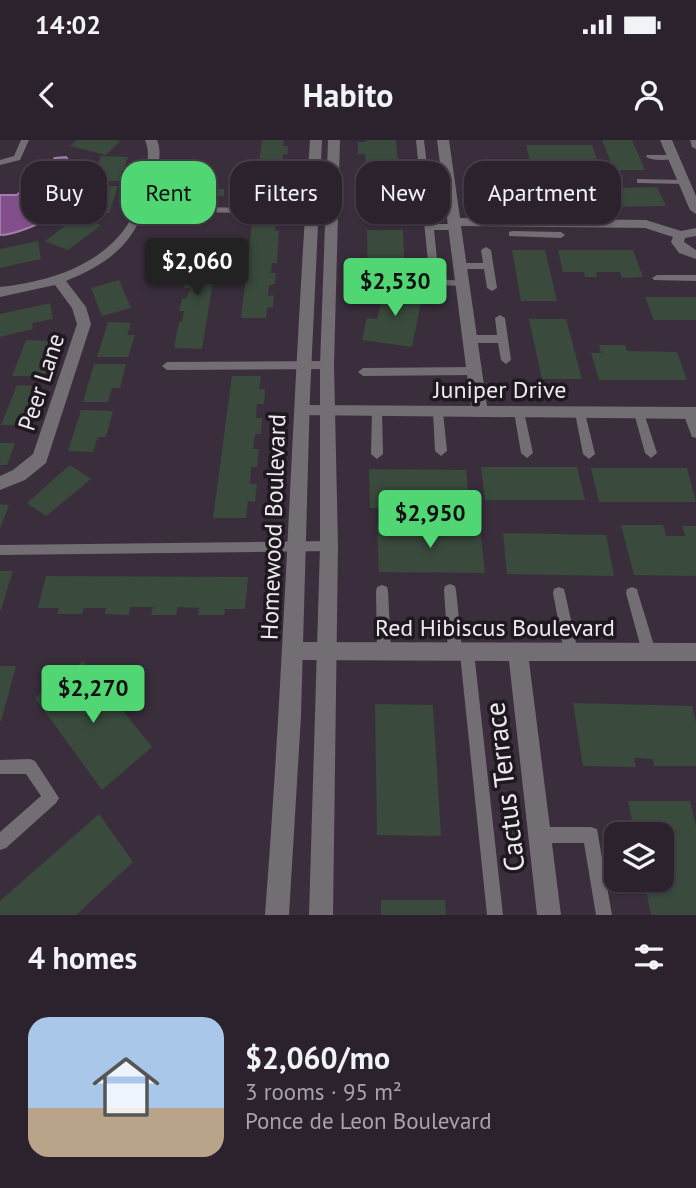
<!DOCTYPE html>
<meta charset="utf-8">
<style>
:root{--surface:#2c222d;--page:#342a35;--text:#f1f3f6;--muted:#a6a4aa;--line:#483f49;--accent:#51d674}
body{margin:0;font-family:"PT Sans",sans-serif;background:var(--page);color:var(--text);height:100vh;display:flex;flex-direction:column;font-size:26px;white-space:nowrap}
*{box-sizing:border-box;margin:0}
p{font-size:23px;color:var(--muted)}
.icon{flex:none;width:38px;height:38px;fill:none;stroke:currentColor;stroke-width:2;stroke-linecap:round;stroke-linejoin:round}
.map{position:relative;height:775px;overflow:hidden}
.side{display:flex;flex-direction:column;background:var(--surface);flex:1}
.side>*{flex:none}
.top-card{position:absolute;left:21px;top:21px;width:654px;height:63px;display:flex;gap:14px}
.fabs{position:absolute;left:604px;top:682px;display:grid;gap:14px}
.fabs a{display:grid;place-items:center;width:70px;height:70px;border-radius:14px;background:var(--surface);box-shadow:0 2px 5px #0004,0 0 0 2px var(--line);font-size:35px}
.price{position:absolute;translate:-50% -60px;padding:0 16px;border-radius:7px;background:var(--accent);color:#111;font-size:23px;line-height:46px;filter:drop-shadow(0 2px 4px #0008)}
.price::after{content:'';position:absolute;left:50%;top:42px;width:21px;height:16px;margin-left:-10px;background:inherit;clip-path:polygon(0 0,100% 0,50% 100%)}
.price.current{background:#222;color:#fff}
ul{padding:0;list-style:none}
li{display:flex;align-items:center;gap:21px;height:175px;padding:0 28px}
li+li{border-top:2px solid var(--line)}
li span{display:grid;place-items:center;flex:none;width:196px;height:140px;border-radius:21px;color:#555}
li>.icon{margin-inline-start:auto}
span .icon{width:84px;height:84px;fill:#fffc;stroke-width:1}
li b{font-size:30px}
h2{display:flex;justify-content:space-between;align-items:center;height:84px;padding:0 28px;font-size:30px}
.tag{padding:0 24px;border-radius:21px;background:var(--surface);box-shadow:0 2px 5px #0004,0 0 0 2px var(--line);font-size:24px;line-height:63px}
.tag.current{background:var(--accent);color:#111}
.status{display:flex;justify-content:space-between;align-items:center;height:49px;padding:0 35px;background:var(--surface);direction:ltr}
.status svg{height:19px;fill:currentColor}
header{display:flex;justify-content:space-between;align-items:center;height:91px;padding:0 28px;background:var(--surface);font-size:32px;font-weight:800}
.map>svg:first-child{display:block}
</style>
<div class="status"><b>14:02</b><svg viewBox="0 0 49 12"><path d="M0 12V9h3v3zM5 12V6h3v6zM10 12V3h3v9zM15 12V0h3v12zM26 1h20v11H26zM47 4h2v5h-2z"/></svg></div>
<header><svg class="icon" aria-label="back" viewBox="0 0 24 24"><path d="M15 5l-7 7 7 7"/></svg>Habito<svg class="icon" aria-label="person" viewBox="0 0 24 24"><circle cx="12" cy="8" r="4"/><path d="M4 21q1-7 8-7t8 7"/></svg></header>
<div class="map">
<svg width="696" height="775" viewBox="0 0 696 775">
<rect width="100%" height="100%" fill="#3a2e3c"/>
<path fill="#824f8c" stroke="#a37daa" stroke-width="2" d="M66 17 69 21C67 52 59 77 28 88 18 92 10 95 0 95V55H17L55 18Z"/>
<g fill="#3a4a3d">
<polygon points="77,0 115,0 120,1 106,15 70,6"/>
<polygon points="262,0 284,0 283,6 288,6 287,15 283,14 282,22 287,22 286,31 281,31 280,39 285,39 284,48 279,48 279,56 255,56"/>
<polygon points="366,0 396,0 399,36 366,36 365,14 358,14 358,2 366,2"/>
<polygon points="602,0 632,0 645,30 614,30"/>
<polygon points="526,5 592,5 598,22 580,22 582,26 571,26 569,20 530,20"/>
<polygon points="101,16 128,17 120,41 92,41"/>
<polygon points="505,39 573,39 579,57 509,57"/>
<polygon points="365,41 399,41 402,83 368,84 367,59 358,59 358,52 365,52"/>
<polygon points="588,45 617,45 618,48 657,47 666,66 595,67"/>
<polygon points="96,46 118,46 109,73 81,73 87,56 93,56"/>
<polygon points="207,49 224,49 224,56 206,56"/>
<polygon points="78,76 101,85 68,110 45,101"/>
<polygon points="252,83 276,83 275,91 279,91 277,123 272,123 271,133 276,133 275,144 269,145 268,156 274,155 273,167 267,168 266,178 241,178"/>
<polygon points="367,90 403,90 405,138 368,138"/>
<polygon points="38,101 41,119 0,128 0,109"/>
<polygon points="196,106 219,106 202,209 174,208 179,182 182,182 184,171 179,171 182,159 187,158 190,148 184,148 186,136 192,136 193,127 188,127 190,115 195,115"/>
<polygon points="512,110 545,110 557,161 521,161"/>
<polygon points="558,110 633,110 643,137 622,138 620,132 596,132 597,137 585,137 584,132 563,132"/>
<polygon points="119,140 131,168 102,176 91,148"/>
<polygon points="387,148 423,153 412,207 362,200 367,178 377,179 381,163 372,162 374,152 385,153"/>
<polygon points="645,157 696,157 696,180 654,180"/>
<polygon points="50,163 53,179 32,183 33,189 0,197 0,174"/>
<polygon points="529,179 566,179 582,239 542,239"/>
<polygon points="108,182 131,183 127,195 135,195 128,217 97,217"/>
<polygon points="26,200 57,201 44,236 12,236"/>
<polygon points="599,205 625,205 627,211 677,212 687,240 599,240 591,213 601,213"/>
<polygon points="94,224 126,224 120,248 112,248 108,262 83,262"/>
<polygon points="232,236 261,236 259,249 265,249 264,264 257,264 256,278 262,278 261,294 255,294 253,309 259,309 257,327 251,327 250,344 257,344 255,362 248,361 246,378 213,378"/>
<polygon points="17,245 41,246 26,285 1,285"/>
<polygon points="81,270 113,271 106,297 98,297 93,312 68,311"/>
<polygon points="0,303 15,303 7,325 0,325"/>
<polygon points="70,325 91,339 46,376 27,363"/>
<polygon points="481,327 577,327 585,360 485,360"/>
<polygon points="591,328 687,328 696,362 599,362"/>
<polygon points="369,329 466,330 470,369 370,368"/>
<polygon points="0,364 9,365 0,389"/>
<polygon points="621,385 663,385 666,396 685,396 682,386 696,386 696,436 634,435"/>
<polygon points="377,387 480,387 485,433 379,432"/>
<polygon points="503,393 606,395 614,436 507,434"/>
<polygon points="0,431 13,431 1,470 0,470"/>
<polygon points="46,436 248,437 245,469 225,469 224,475 198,475 199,468 178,467 176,475 151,475 153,467 130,467 129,475 105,474 106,468 84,468 82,474 57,474 59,468 38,468"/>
<polygon points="83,521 152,607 102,650 35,558"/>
<polygon points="0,526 16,526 1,581 0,581"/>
<polygon points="573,563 692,566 696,582 696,626 654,626 653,619 634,618 636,627 583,626"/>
<polygon points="375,564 433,565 441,696 377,695"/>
<polygon points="628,661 690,661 696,686 696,775 651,775 644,740 662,740 662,695 635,695"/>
<polygon points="99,674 133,722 76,775 0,775 0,761"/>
<polygon points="381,760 445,760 446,775 381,775"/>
</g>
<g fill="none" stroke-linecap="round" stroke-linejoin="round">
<g fill="#736d74" fill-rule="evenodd">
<polygon points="21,0 29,0 20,20 0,25 0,20 14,16"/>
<polygon points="416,0 424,0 428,35 448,35 452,37 448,39 428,40 433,84 455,84 459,87 455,90 434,90 439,139 462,141 465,142 465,146 435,145 430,142"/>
<polygon points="690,0 696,0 696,9 692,7"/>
<path d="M647 15H673L677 17C670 21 653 21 646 17Z"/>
<polygon points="637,39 684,40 688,42 684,44 640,43 637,43"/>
<polygon points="490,65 578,65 582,68 587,83 580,85 575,71 498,70 500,82 496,85 492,82"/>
<polygon points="194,67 333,69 337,72 333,75 191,72 191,68"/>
<polygon points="512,91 561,92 565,95 561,98 509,96 509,92"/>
<polygon points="486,107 491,110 497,148 492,151 487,148 484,129 460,129 455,126 460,123 483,123 481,110"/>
<polygon points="657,135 696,135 696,141 654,140 652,138"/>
<polygon points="500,175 505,178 511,220 506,224 501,220 498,203 470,203 465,199 470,195 497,195 495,178"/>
<polygon points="327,221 332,225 327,229 167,230 162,226 167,222"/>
<polygon points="474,227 479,231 474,235 363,236 358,232 363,228"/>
<polygon points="377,267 382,271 383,314 377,319 371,314 372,271"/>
<polygon points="438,268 443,272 447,311 441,316 435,311 433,272"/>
<polygon points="519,268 524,272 533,313 527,318 521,313 514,272"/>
<polygon points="580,269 585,273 595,314 589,319 583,314 575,273"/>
<polygon points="639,269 644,273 657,313 651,318 645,313 634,273"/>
<polygon points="688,269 692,270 696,280 696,298 692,297 683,273"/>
<polygon points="329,401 333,402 335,406 333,410 329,411 0,415 0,405"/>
<polygon points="450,444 455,446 456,450 462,509 467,505 472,507 474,512 503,775 487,775 460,514 455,518 450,516 448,511 444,450 445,446"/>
<polygon points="382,445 387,447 388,451 391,511 389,516 384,518 379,516 377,511 376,451 377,447"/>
<polygon points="559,447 564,449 565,453 578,512 576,517 571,519 566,517 564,512 553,453 554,449"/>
<polygon points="632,447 637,449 638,453 656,512 654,517 649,519 644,517 642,512 626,453 627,449"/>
<polygon points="30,619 35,621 59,658 56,663 6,708 0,710 0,692 41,656 26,634 0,634 0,620"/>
<polygon points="539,687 591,687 597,689 612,775 596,775 584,703 539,703 533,701 531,695 533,689"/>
</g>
<g fill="#736d74" fill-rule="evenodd">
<path d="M145 0H157C163 15 157 28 153 43 138 98 119 119 66 141L86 167 91 184 46 323 25 340 0 350V336L13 330 33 314 77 184 72 168 55 145 0 157V147C47 142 101 126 128 84 134 73 137 60 140 48 145 31 152 17 145 0Z"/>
<polygon points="437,0 449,0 460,78 646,80 681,91 696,88 696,96 685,98 684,102 696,110 696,119 679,113 671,102 673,97 645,88 461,86 487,266 696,267 696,279 297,275 295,271 297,267 303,265 471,266"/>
<polygon points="660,0 672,0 696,56 696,74 690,70"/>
<polygon points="293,502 696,503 696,521 529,521 561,775 537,775 509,521 293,520 286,518 283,511 286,504"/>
</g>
<g fill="#736d74" fill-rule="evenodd">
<path d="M310 0H322L310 255 301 576 289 775H265C285 517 292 258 310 0Z"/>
<polygon points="328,0 340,0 334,225 338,406 333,775 309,775 320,406 320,225"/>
</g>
</g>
<g text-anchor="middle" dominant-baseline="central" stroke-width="7" stroke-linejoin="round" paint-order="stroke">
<g font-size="24" fill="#f0e8f1" stroke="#1e181f">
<text transform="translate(41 242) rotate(-72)">Peer Lane</text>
<text x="500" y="249">Juniper Drive</text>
<text transform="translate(273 387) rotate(-88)">Homewood Boulevard</text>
<text x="495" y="487">Red Hibiscus Boulevard</text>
</g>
<g font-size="28" fill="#f0e8f1" stroke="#1e181f">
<text transform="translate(504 647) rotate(-97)">Cactus Terrace</text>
</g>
</g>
</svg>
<div class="fabs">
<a><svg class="icon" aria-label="layers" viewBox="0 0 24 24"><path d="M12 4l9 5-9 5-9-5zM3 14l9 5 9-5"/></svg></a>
</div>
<b class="price current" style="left:197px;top:158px">$2,060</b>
<b class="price" style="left:395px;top:178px">$2,530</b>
<b class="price" style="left:430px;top:410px">$2,950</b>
<b class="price" style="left:93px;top:585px">$2,270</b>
<div class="top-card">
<a class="tag">Buy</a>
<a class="tag current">Rent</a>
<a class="tag">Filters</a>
<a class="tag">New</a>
<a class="tag">Apartment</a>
</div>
</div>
<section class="side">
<h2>4 homes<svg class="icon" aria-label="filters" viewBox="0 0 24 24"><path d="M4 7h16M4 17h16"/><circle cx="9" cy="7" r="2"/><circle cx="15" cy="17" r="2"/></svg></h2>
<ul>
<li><span style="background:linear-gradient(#a9c7e8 65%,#b9a48a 0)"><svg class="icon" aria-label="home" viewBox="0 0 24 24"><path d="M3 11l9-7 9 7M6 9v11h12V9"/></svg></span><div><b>$2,060/mo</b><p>3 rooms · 95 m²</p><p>Ponce de Leon Boulevard</p></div></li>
</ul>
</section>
